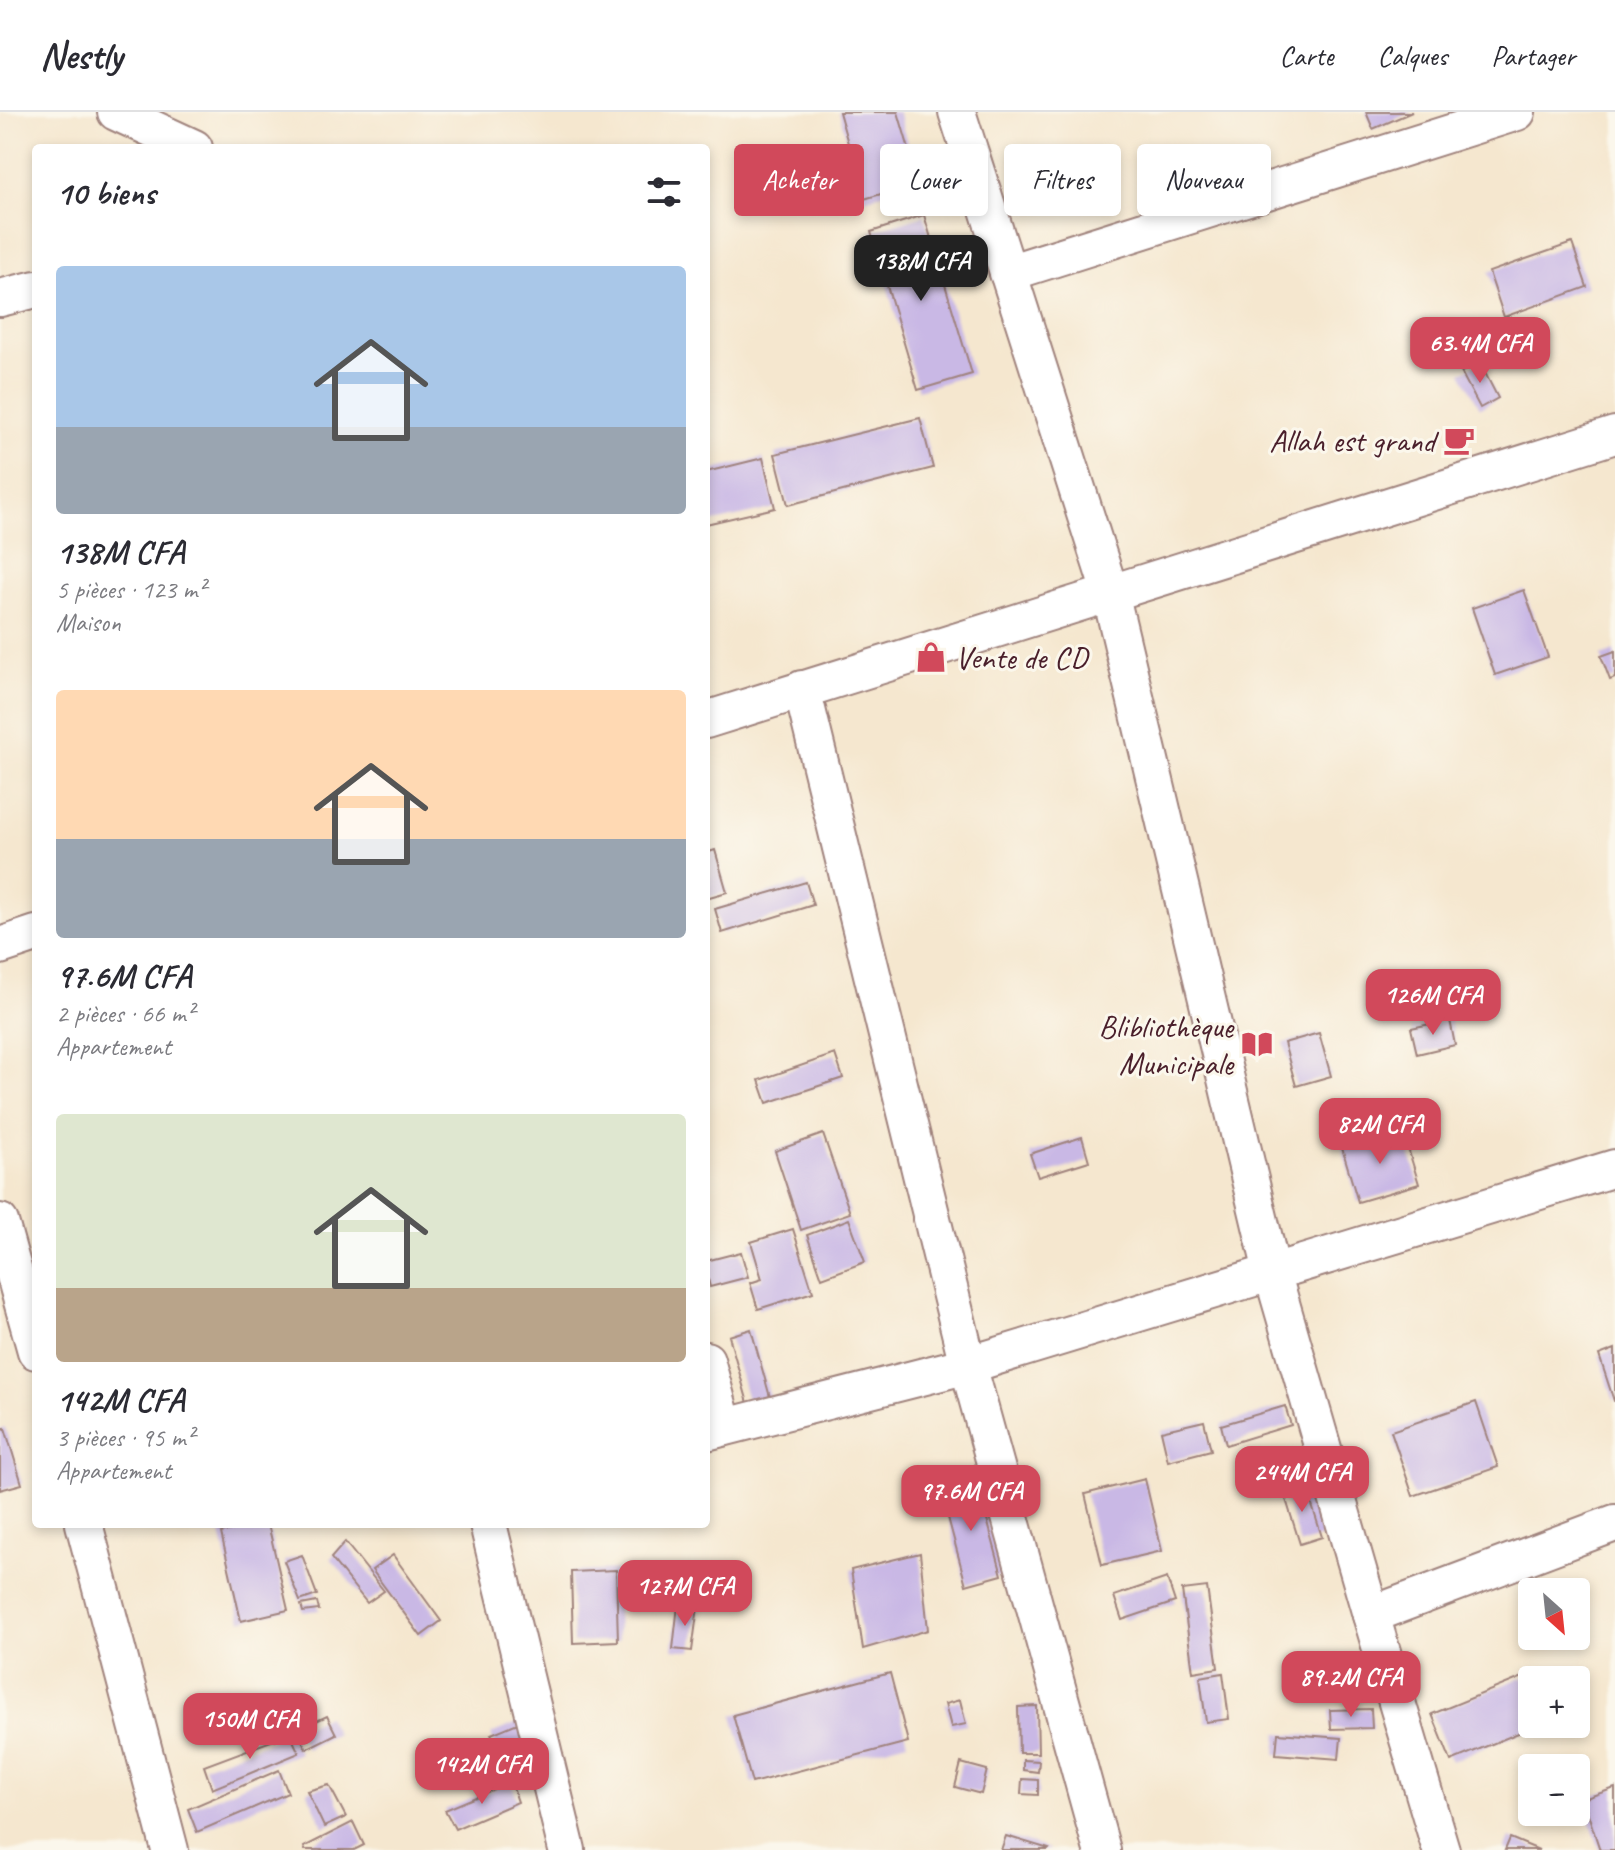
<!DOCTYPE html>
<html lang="fr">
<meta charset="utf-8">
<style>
:root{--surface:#fff;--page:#f2f2f3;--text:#2b2b33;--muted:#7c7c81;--line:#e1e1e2;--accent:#d1495b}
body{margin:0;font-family:Caveat,sans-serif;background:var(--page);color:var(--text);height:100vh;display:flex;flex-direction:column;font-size:30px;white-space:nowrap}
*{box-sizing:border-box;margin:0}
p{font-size:26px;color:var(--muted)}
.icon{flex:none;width:44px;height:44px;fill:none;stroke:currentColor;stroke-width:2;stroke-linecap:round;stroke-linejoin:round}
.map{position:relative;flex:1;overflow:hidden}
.drawer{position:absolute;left:32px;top:32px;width:678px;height:1384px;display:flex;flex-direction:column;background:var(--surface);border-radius:8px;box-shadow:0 4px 12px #0003}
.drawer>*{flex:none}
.hud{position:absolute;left:734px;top:32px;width:760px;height:72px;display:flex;gap:16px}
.needle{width:52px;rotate:153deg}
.fabs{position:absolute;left:1518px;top:1466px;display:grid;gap:16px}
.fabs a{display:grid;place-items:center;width:72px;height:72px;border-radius:8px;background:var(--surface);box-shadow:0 4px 12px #0003;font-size:40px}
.price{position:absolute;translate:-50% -68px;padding:0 18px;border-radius:16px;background:var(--accent);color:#fff;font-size:26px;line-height:52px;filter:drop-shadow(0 2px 4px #0008)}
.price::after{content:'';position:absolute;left:50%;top:48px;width:24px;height:18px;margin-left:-12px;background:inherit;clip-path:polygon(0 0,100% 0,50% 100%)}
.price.on{background:#222;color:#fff}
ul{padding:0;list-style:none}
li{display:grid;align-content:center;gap:16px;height:424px;padding:0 24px}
li span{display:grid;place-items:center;height:248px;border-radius:8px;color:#555}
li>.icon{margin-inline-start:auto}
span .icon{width:144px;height:144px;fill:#fffc;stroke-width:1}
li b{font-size:34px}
h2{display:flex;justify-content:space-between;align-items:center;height:96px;padding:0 24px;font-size:34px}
.chip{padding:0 28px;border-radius:8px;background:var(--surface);box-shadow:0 4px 12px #0003;font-size:28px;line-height:72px}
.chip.on{background:var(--accent);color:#fff}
header{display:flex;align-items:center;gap:48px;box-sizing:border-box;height:112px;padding:0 40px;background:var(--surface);border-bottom:2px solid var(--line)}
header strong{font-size:38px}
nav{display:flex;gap:44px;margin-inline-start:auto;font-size:28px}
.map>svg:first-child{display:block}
</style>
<header>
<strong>Nestly</strong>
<nav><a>Carte</a><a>Calques</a><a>Partager</a></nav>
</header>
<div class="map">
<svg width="1615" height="1738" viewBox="0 0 1615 1738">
<rect width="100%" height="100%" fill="#fbf7ec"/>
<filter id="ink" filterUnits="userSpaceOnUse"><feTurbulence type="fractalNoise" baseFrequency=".0125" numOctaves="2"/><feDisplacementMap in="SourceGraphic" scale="16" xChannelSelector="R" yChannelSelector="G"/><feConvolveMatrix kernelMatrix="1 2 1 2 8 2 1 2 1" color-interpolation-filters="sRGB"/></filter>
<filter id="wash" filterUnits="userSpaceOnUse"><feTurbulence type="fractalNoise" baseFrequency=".006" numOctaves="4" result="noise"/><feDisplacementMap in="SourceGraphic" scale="32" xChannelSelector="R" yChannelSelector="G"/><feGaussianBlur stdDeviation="1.8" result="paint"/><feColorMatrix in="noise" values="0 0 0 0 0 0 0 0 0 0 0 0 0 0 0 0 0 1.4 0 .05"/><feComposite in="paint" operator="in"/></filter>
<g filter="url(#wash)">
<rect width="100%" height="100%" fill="#f5e7cf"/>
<g id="blocks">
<g fill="#c9b8e5">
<polygon points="839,0 898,0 919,71 864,87"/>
<polygon points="1366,0 1412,0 1373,17"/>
<polygon points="924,103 972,262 918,278 871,120"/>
<polygon points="1572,131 1587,175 1504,205 1489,160"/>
<polygon points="1480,251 1498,286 1480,296 1461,260"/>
<polygon points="920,306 933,356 788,393 775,342"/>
<polygon points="763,346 775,396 706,412 706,360"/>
<polygon points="1524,478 1548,545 1495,563 1472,496"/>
<polygon points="1615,539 1615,566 1610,568 1601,544"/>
<polygon points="715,738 727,780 706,786 706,741"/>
<polygon points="806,770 813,793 722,821 715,797"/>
<polygon points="1450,908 1455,933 1417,942 1411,916"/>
<polygon points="1319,921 1331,964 1296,974 1284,931"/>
<polygon points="835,942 843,966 767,991 759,968"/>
<polygon points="1402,1017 1419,1072 1358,1090 1342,1036"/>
<polygon points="823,1022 850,1101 801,1118 775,1039"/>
<polygon points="1082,1025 1089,1049 1038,1065 1030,1042"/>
<polygon points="849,1107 865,1150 822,1166 807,1123"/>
<polygon points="793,1117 813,1180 758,1197 750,1171 762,1167 751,1130"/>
<polygon points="741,1140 748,1165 710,1175 706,1159 706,1149"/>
<polygon points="751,1217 770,1285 748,1291 729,1224"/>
<polygon points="1615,1237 1615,1289 1614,1289 1599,1243"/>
<polygon points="1476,1290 1498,1355 1413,1384 1391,1319"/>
<polygon points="1285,1294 1291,1313 1226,1333 1221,1313"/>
<polygon points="1204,1309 1211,1338 1168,1349 1161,1319"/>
<polygon points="5,1316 22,1372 0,1378 0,1317"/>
<polygon points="1145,1367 1162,1439 1102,1453 1085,1382"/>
<polygon points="977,1370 1002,1463 966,1473 941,1379"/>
<polygon points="1305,1371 1322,1425 1300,1432 1283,1378"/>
<polygon points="257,1412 268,1412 288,1498 241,1509 221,1421"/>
<polygon points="345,1430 384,1479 367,1491 331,1446"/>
<polygon points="920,1441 928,1518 863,1537 851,1458"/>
<polygon points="302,1443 317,1483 300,1489 284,1449"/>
<polygon points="393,1443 441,1509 421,1524 372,1458"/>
<polygon points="616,1458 618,1529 573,1531 571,1460"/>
<polygon points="1167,1466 1175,1490 1122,1508 1114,1484"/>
<polygon points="1207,1475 1218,1556 1193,1560 1182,1478"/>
<polygon points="317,1490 319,1498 303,1500 301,1493"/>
<polygon points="678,1493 698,1495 692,1539 673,1537"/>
<polygon points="890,1561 908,1630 752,1671 733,1603"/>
<polygon points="1223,1561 1229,1607 1206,1610 1200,1565"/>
<polygon points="1523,1565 1532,1587 1532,1612 1540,1612 1451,1649 1432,1602"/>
<polygon points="960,1588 966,1612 951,1615 945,1592"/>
<polygon points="1037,1594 1038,1641 1019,1641 1018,1595"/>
<polygon points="1371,1597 1372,1616 1331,1617 1330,1598"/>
<polygon points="327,1604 336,1622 306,1637 297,1618"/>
<polygon points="525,1608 533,1628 499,1641 491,1622"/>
<polygon points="1278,1621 1341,1626 1339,1647 1276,1642"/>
<polygon points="290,1622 299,1641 212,1677 204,1654"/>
<polygon points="1023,1648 1039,1649 1038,1660 1023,1658"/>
<polygon points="961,1651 987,1658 981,1682 955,1675"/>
<polygon points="279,1658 288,1681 197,1720 188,1697"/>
<polygon points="1022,1667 1038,1668 1038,1683 1021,1682"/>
<polygon points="511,1670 518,1690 455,1717 445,1698"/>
<polygon points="329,1673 346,1705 324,1715 307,1679"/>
<polygon points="1615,1676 1615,1738 1600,1738 1583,1687"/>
<polygon points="353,1710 364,1733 354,1738 305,1738 304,1735"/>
<polygon points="1006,1724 1049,1737 1048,1738 1001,1738"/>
<polygon points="1510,1726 1539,1738 1505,1738"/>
</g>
</g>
</g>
<g filter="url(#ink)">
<use href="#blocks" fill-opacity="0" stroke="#a0837d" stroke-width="2"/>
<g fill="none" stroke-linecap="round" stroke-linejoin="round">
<defs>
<g id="minor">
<polyline points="116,0 194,36"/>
<polyline points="957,0 1110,480 1272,1160 1371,1503 1441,1738"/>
<polyline points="1008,161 1517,0"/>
<polyline points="0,186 36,177"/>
<polyline points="802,577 968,1253 1102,1738"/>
<polyline points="706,608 1615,323"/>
<polyline points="0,834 36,822"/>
<polyline points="0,1110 36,1239"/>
<polyline points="706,1248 724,1315"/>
<polyline points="706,1320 968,1253 1615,1056"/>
<polyline points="84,1412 170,1738"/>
<polyline points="488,1412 567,1738"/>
<polyline points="1371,1503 1615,1411"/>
</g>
</defs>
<use href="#minor" stroke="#a0837d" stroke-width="40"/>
<use href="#minor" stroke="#fff" stroke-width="36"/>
</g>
</g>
<defs>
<symbol id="cafe-bare" viewBox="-9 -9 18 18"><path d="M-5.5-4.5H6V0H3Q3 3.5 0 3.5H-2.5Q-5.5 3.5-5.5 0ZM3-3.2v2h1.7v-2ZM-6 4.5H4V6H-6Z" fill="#d1495b" stroke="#fbf7ec" stroke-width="2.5" paint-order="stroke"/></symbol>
<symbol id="shop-bare" viewBox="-9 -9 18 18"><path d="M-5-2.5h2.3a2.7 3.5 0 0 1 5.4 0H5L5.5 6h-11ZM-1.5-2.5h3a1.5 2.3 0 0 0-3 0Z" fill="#d1495b" stroke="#fbf7ec" stroke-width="2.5" paint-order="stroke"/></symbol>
<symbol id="library-bare" viewBox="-9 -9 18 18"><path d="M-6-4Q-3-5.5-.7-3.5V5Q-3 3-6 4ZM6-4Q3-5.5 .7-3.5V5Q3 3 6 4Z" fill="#d1495b" stroke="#fbf7ec" stroke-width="2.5" paint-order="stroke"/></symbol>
</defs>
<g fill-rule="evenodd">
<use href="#cafe-bare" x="1437" y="306" width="44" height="44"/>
<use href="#shop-bare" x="909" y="523" width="44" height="44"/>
<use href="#library-bare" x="1235" y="910" width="44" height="44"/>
</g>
<g text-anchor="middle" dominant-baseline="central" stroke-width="6" stroke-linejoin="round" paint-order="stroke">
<g font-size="32" fill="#4a1f2b" stroke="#fbf7ec" text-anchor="end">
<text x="1435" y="328">Allah est grand</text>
<text x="955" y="545" text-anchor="start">Vente de CD</text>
<text x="1233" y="914">Blibliothèque<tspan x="1233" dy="37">Municipale</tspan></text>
</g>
</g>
</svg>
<div class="fabs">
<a><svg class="needle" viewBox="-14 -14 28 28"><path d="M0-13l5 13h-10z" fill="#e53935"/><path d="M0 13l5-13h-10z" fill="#7c7c81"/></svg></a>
<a>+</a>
<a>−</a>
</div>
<b class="price on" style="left:921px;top:191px">138M CFA</b>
<b class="price" style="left:1480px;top:273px">63.4M CFA</b>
<b class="price" style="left:1433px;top:925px">126M CFA</b>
<b class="price" style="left:1380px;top:1054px">82M CFA</b>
<b class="price" style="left:1302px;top:1402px">244M CFA</b>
<b class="price" style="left:971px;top:1421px">97.6M CFA</b>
<b class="price" style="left:685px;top:1516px">127M CFA</b>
<b class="price" style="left:1351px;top:1607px">89.2M CFA</b>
<b class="price" style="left:250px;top:1649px">150M CFA</b>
<b class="price" style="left:482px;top:1694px">142M CFA</b>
<div class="hud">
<a class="chip on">Acheter</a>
<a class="chip">Louer</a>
<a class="chip">Filtres</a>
<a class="chip">Nouveau</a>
</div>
<section class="drawer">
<h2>10 biens<svg class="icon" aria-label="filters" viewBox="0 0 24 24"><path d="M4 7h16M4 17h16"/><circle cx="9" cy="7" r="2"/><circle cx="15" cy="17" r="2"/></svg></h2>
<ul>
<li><span style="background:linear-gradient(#a9c7e8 65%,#9aa5b1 0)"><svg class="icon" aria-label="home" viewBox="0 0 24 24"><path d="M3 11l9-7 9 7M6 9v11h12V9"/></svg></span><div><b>138M CFA</b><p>5 pièces · 123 m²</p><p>Maison</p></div></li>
<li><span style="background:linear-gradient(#ffd9b3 60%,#9aa5b1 0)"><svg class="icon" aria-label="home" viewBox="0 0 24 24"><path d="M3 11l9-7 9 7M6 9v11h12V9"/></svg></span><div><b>97.6M CFA</b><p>2 pièces · 66 m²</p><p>Appartement</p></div></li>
<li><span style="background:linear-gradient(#dfe7d0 70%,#b9a48a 0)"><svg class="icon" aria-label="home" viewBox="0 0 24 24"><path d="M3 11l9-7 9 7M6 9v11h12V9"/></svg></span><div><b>142M CFA</b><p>3 pièces · 95 m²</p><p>Appartement</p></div></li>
</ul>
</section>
</div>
